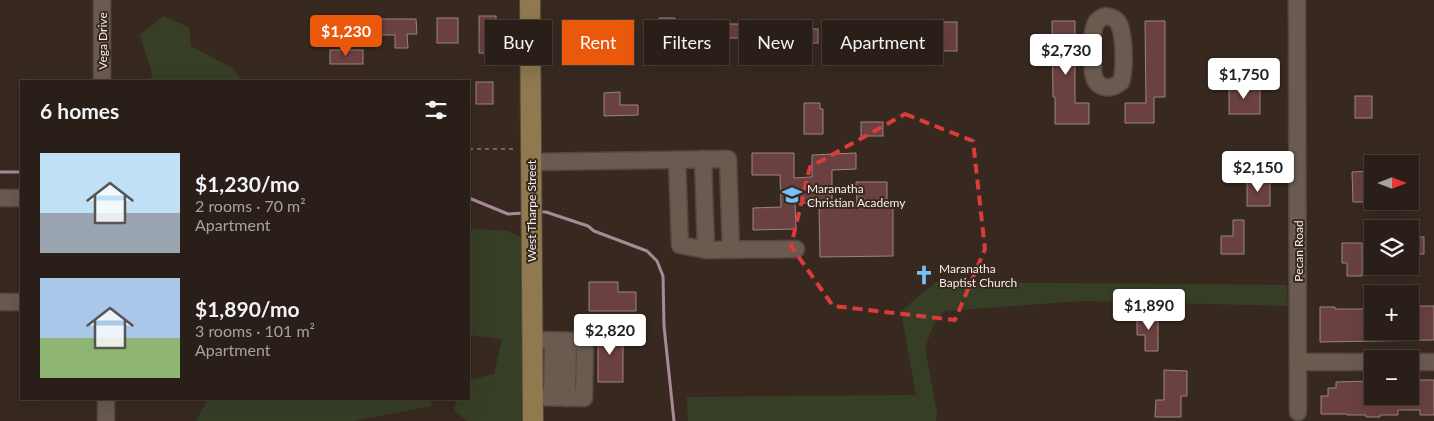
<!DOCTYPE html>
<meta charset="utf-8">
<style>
:root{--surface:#2a1f18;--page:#322721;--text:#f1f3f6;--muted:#a5a2a2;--line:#463d37;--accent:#ea580c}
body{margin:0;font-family:Lato,sans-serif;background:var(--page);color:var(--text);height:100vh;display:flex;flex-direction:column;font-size:19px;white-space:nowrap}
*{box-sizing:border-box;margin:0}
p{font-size:16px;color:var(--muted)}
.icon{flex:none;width:28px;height:28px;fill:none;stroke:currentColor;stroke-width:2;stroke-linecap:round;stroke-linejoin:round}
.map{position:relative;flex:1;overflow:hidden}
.panel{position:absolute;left:20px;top:80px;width:450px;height:320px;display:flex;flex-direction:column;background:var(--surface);border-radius:0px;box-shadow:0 5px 20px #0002,0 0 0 1px var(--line)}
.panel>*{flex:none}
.hud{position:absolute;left:485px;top:20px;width:475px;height:45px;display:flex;gap:10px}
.needle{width:32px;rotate:90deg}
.buttons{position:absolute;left:1364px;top:155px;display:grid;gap:10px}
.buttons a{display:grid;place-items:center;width:55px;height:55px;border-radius:0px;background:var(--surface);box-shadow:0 5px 20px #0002,0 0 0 1px var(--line);font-size:25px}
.price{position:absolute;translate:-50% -42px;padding:0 11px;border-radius:5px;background:#fff;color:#222;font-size:16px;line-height:32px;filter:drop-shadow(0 1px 2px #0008)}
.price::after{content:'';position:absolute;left:50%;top:30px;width:15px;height:11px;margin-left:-8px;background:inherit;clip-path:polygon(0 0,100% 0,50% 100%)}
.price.on{background:var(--accent);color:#fff}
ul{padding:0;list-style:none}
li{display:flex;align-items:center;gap:15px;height:125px;padding:0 20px}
li span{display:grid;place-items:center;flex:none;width:140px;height:100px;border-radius:0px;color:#555}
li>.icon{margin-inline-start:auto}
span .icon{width:60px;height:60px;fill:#fffc;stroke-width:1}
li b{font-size:21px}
h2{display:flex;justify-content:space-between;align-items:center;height:60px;padding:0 20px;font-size:21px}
.pill{padding:0 18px;border-radius:0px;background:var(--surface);box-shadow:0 5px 20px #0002,0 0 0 1px var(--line);font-size:18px;line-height:45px}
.pill.on{background:var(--accent);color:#fff}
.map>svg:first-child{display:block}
</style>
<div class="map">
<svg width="1434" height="421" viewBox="0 0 1434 421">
<rect width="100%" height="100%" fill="#382920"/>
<g fill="#373e26">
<polygon points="163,16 189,27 191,46 234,69 241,81 141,81 153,77 140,35"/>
<polygon points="473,229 508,231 524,239 525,421 467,421 454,410 457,399 469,399 469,380 494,374 502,339 469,335 469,232"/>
<polygon points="936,282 1287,285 1288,306 1083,301 944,311 933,326 925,348 937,413 936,421 688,421 687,397 916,395 901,311"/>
<polygon points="208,399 430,399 432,406 354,421 196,421"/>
</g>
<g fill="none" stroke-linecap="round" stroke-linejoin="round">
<g stroke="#a78a96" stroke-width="3">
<polyline points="0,172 21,172"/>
<polyline points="469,198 508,214 524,213"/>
<polyline points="539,212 546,212 588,226 594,231 647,251 657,261 663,276 664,326 674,421"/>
</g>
</g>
<g fill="#6a4040" stroke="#998483">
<rect x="479" y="16" width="17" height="37"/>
<rect x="437" y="18" width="21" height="25"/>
<polygon points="659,18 675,18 675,24 754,24 754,38 725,38 725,48 714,48 714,39 659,40"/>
<polygon points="380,19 416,19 417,34 407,34 408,48 395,48 395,35 381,35"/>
<polygon points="1052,21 1075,21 1075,103 1089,103 1089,124 1055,124 1055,97 1053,97"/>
<polygon points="1145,21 1165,21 1165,97 1154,97 1154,123 1125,123 1125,103 1146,103"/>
<rect x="939" y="22" width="18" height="29"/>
<rect x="803" y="29" width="15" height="14"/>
<rect x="579" y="36" width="34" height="15"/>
<rect x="330" y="50" width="33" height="14"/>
<rect x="476" y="82" width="17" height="22"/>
<rect x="1229" y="85" width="31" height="29"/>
<polygon points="620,92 620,105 638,105 638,115 604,116 604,93"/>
<rect x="1355" y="96" width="17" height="22"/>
<polygon points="804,103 820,103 820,109 823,109 823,134 804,134"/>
<rect x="861" y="122" width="22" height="14"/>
<polygon points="752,153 794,153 794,178 812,177 812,155 856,153 856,169 832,170 832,205 857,205 856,182 887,182 887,204 893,204 893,256 820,257 819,203 795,203 796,229 753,230 753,208 781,207 780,175 752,175"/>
<polygon points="1372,171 1372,202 1353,202 1352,172"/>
<rect x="1247" y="180" width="23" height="26"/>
<polygon points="1233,220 1244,220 1244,254 1221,254 1221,236 1233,236"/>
<rect x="1410" y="237" width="14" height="17"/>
<polygon points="1342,243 1362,243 1362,276 1347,276 1347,263 1342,263"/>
<polygon points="589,282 618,282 618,292 636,292 636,311 589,311"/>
<polygon points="1414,306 1434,306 1434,340 1320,342 1320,307 1335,307 1335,309 1372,309 1372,331 1414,331"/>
<polygon points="1137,316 1158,316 1158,351 1145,351 1145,335 1137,335"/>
<rect x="598" y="330" width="25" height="52"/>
<polygon points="1164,370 1187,371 1187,396 1181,396 1181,417 1155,417 1156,400 1164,400"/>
<polygon points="1410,380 1434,380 1434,415 1420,415 1420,410 1398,410 1398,415 1380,415 1380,417 1366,417 1366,415 1347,415 1347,414 1321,414 1321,396 1328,396 1328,388 1336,388 1336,382 1372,381 1372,396 1410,396"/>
</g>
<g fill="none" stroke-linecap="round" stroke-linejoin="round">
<defs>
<g id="minor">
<polyline points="1297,0 1298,412"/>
<path d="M1106 16C1110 17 1115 18 1117 21 1125 31 1125 70 1121 82 1110 91 1096 89 1093 73 1093 61 1090 33 1096 23 1098 19 1102 17 1106 16Z"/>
<polyline points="102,81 102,0"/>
<polyline points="703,159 706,250"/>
<polyline points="677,160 680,245 706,250 796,249"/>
<polyline points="531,162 728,159 731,250"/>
<polyline points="0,198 21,198"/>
<polyline points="0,302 21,302"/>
<polyline points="532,340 585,341 584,398 533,397"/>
<polyline points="1298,362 1372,362"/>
<polyline points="1410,362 1434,362"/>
<polyline points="552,397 553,341"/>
<polyline points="567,398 568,341"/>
<polyline points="106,399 106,421"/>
</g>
<polyline id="major" points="530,0 533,421"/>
</defs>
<use href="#minor" stroke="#53473f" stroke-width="19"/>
<use href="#major" stroke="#53473f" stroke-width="22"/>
<polyline stroke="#72655d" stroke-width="2" stroke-dasharray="4 4" stroke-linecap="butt" points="469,149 516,149"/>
<use href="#minor" stroke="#6a5a50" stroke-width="16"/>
<use href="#major" stroke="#90794e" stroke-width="20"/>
</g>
<path fill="none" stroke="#d93c3b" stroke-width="4" stroke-dasharray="10 6" stroke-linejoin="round" d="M905 114 973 141 985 249 955 320 833 306 791 246 810 167Z"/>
<defs>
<symbol id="school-bare" viewBox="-9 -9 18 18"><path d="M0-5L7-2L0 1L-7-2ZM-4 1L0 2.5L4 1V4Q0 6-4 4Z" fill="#79bff8" stroke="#382920" stroke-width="2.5" paint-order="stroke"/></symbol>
<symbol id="church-bare" viewBox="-9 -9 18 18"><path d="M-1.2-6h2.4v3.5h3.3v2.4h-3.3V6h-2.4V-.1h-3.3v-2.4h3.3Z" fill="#79bff8" stroke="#382920" stroke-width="2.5" paint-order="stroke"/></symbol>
</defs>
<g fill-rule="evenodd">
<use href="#school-bare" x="778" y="181" width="28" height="28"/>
<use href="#church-bare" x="910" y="261" width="28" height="28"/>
</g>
<g text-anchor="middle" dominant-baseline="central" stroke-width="4" stroke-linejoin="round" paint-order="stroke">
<g font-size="12" fill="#f7eee8" stroke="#382920">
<text transform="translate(102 41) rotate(-90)">Vega Drive</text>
<text transform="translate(531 211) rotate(-90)">West Tharpe Street</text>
<text transform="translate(1298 251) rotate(-90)">Pecan Road</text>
</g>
<g font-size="12" fill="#f7eee8" stroke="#382920" text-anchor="start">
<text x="807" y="188">Maranatha<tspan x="807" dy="14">Christian Academy</tspan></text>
<text x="939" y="268">Maranatha<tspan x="939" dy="14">Baptist Church</tspan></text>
</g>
</g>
</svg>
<div class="buttons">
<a><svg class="needle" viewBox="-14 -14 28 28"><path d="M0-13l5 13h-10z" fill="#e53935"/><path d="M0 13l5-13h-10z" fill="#a5a2a2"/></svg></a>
<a><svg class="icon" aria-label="layers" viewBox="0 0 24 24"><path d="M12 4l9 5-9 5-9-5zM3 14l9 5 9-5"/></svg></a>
<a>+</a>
<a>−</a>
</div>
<b class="price on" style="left:346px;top:57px">$1,230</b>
<b class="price" style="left:1066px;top:76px">$2,730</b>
<b class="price" style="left:1244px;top:100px">$1,750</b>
<b class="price" style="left:1258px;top:193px">$2,150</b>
<b class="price" style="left:1149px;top:331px">$1,890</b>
<b class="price" style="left:610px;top:356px">$2,820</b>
<div class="hud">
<a class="pill">Buy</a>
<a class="pill on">Rent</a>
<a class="pill">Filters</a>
<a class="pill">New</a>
<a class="pill">Apartment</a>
</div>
<section class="panel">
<h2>6 homes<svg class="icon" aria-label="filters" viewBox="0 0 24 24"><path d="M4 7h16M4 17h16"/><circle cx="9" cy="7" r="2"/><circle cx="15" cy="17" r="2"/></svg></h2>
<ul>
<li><span style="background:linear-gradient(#bfe0f5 60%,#9aa5b1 0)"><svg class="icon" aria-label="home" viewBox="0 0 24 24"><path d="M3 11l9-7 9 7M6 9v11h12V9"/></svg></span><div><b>$1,230/mo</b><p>2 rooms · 70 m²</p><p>Apartment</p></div></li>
<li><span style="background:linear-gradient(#a9c7e8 60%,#8fb573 0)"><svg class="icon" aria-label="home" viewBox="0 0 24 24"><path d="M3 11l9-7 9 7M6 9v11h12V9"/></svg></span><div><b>$1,890/mo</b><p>3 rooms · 101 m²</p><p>Apartment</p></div></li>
</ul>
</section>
</div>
